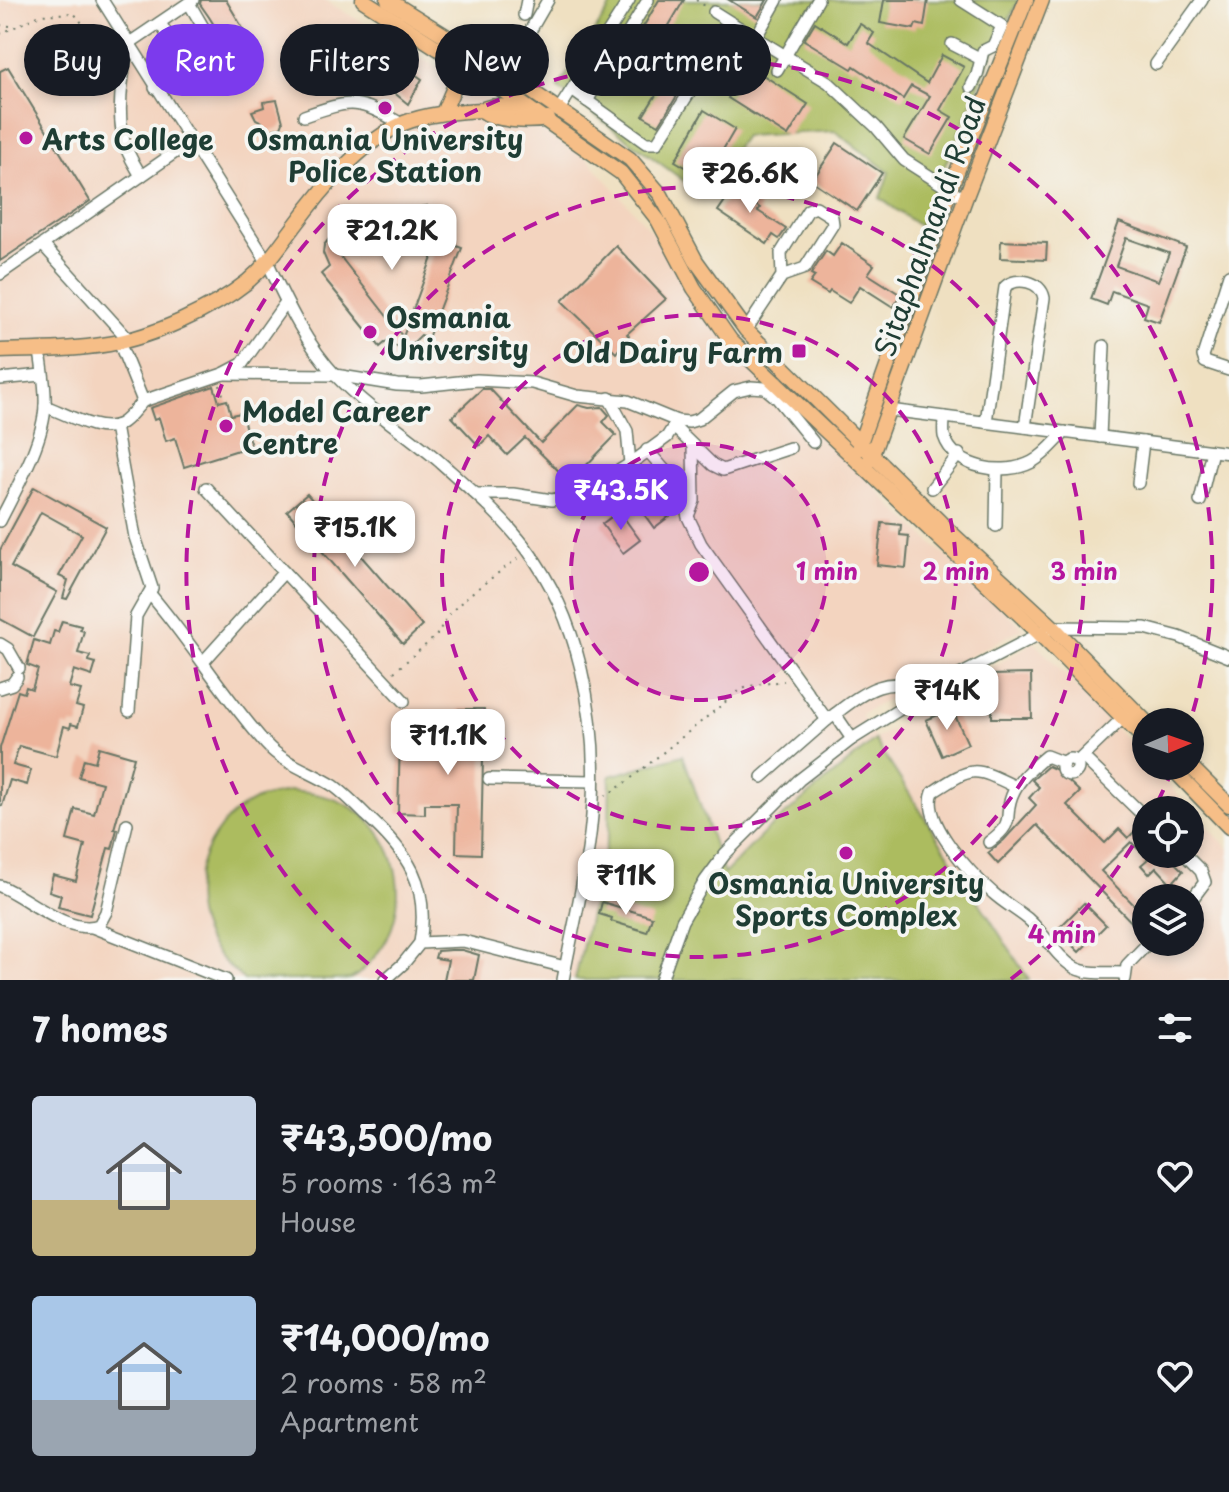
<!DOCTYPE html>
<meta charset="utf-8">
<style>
:root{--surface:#171b24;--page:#242831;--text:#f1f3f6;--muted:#9ea1a6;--accent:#7c3aed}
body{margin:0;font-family:"Playpen Sans",sans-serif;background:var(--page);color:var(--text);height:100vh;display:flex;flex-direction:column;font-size:30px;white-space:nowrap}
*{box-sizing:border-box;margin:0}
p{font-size:26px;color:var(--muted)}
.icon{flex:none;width:44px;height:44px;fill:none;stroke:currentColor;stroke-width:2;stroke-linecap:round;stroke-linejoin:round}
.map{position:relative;height:980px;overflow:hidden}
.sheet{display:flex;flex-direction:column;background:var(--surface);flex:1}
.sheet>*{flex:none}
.hud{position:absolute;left:24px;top:24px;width:800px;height:72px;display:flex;gap:16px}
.needle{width:52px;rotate:88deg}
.buttons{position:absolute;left:1132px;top:708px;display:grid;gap:16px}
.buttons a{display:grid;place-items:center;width:72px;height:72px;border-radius:50%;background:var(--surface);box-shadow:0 4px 12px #0003;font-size:40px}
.price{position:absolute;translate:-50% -68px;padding:0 18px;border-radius:16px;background:#fff;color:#222;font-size:26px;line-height:52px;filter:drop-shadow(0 2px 4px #0008)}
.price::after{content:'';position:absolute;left:50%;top:48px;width:24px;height:18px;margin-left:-12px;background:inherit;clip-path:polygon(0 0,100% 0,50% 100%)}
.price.selected{background:var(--accent);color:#fff}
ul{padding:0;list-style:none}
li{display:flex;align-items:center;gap:24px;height:200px;padding:0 32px}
li span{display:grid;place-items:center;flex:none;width:224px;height:160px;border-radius:8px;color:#555}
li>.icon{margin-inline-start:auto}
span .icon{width:96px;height:96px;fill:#fffc;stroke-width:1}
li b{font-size:34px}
h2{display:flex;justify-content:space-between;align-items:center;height:96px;padding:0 32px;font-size:34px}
.tag{padding:0 28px;border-radius:36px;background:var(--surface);box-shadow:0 4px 12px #0003;font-size:28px;line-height:72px}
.tag.selected{background:var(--accent);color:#fff}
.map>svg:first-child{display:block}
</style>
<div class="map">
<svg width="1229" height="980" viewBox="0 0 1229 980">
<rect width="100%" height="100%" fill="#f6f6f2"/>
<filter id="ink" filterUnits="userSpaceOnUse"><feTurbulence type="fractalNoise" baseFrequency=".0125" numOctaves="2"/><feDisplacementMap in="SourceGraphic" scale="16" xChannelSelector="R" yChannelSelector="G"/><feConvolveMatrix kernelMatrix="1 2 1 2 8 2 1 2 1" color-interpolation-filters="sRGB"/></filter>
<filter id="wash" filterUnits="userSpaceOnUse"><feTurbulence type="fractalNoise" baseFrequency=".006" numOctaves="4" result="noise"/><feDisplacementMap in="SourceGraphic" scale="32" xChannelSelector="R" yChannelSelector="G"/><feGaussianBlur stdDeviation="1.8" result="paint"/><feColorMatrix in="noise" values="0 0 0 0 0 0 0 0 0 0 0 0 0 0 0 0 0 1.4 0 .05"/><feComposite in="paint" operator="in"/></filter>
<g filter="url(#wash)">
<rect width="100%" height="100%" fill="#efe0c1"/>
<path fill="#f3d4bf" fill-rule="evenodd" d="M0 0H325L588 159 891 505 1023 628 861 714 875 739 1034 642 1146 760V766H1151L1229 849V980H0ZM1146 810H1190V854H1146ZM1146 898H1190V942H1146Z"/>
<g fill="#acbc5f" stroke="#667c4a" stroke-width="2">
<polygon points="615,0 1019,0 1001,34 919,226 880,198 889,172 835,131 744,136 702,194 558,88"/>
<polygon points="875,740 1029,980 575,980 609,831 610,776 683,755 724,874 768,829"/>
<path d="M290 791C311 793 330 795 349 806 401 834 414 911 376 955 368 964 360 976 349 979 342 980 331 980 324 980 297 980 271 980 244 980 228 966 213 953 204 933 182 883 209 818 260 798 269 795 280 794 290 791Z"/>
</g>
<g id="blocks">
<g fill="#edb49b" fill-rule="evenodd">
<polygon points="201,0 226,0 260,57 234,78 227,68 238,59 228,38 225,39 219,33 209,17 200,4"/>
<polygon points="659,0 684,0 654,51 674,63 687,42 704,52 659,125 643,116 662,85 623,61"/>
<polygon points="729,0 767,0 757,17"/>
<polygon points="884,0 928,0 924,26 916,24 914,29 880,23"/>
<polygon points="815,22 848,43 860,24 874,33 868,43 927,83 942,55 964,67 940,110 952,117 930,154 904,139 930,96 911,86 903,99 854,66 852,69 804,40"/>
<polygon points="382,47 408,65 409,70 422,79 408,104 392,91 389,94 363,77"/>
<polygon points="749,66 808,104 788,136 728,98"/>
<polygon points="8,67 90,201 0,261 0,71"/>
<polygon points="277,100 283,122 281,127 263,133 262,122 256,119 252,111 264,107 263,102"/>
<polygon points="704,110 735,129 706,179 675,161"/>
<polygon points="837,143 882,173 857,211 812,181"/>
<polygon points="738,182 751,192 749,196 757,201 754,204 760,208 758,211 786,229 779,239 773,235 767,244 718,211"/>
<path d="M427 206 429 219 445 221 446 219 453 231 451 244 462 248 428 338 421 335 410 346 399 348 387 341 380 347 321 274 329 267 323 253 324 245 334 233 341 231 339 220ZM441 233 403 337 336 251Z"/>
<path d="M1119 222 1186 247 1159 322 1144 317 1148 304 1112 291 1107 305 1091 299ZM1126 238 1169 253 1158 281 1116 266Z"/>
<polygon points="1001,241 1047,243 1046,260 1000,258"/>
<polygon points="842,243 874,265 868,274 901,295 893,307 860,286 849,303 830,291 828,294 810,283 815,276 811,274 826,251 833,256"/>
<polygon points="616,246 666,299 627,334 629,336 616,353 562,301"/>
<polygon points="214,386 219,402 227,400 231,415 241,413 251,446 184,467 175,438 166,441 159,418 154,420 150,408"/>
<polygon points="482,389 490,389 541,443 578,405 589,408 602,407 609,415 603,422 616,435 570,482 525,438 507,455 489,436 479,446 452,417"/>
<polygon points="34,487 106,527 67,599 63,598 68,580 59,576 82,535 41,512 11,567 57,592 33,637 0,619 0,550"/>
<polygon points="651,488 671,515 654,528 634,500"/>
<polygon points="307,494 422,626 403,644 287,511"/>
<polygon points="619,511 640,540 623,553 602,524"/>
<polygon points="882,523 901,525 900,535 909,536 906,568 877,565"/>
<polygon points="62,621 81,626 80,630 84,631 78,653 90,656 89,661 96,663 92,676 74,670 69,687 81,690 76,706 83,708 78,726 71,724 70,728 64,726 56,756 19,746 13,765 31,770 27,785 10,780 2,806 0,806 0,748 18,691 24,693 26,687 32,689 38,669 27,665 34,640 50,645 54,631 58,632"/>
<polygon points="1031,674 1032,718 992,718 992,675"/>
<polygon points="459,709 484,709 481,854 456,853 457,804 425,804 425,814 398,813 400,740 429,741 429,733 458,733"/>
<polygon points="952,709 968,744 942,756 926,720"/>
<polygon points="99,747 134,757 114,829 117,829 112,849 108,848 90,915 58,907 61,895 49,891 53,875 76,881 85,845 67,840 75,809 94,814 102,783 79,777 84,759 95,762"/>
<polygon points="1048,766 1057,770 1080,792 1067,805 1105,843 1119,829 1128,838 1139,827 1146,833 1146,854 1166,854 1183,871 1174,881 1183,890 1175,898 1152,898 1169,881 1156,867 1149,874 1141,865 1148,859 1131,842 1101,871 1139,910 1146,904 1144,935 1037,825 998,864 988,853 1004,840 1036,805 1029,798 1039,787 1032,780"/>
<polygon points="602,902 652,917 647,932 611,921 612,918 599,914"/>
<polygon points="1084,903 1106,925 1079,952 1057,930"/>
<polygon points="451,950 462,950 479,955 474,980 444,980 448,960 435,958 437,951"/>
</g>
</g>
</g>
<g filter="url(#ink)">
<use href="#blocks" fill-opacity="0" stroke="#687665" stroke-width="2"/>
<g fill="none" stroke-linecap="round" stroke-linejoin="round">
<defs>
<g id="minor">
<path d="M102 0 268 263C286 302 307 346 337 377 368 409 406 433 440 462 470 489 501 515 526 548 579 618 597 714 593 801 590 861 574 921 563 980"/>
<polyline points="961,0 1002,26 993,46 983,51 977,75 971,87"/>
<polyline points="189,3 213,44"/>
<polyline points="714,12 733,24"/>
<polyline points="524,15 527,0"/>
<polyline points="160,23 186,65"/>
<polyline points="756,37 777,0"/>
<polyline points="952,44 981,59"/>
<polyline points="519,50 548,0"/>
<polyline points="1156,64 1202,0"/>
<polyline points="777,70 818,0"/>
<polyline points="155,88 217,41"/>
<polyline points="572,90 646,143 657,143 733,24 828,82 876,127 904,160 965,199"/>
<polyline points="587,101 648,0"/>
<polyline points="558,111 629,0"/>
<path d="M304 116C352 99 357 99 402 124"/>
<path d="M141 176C135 165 127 154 124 141 116 110 123 75 128 44L193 0"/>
<polyline points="43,245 129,340"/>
<polyline points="0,274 190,142"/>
<polyline points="1229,275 1203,356 1205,362 1229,370"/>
<polyline points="746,330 782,276 805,268 833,224 832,217 816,207 808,210 781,253 782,276"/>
<polyline points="119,342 143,401 223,374 242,364 286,302"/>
<polyline points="223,374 335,375 397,385 421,386 477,380 532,383 577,396 628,401 677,421 689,422 699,419 734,391 751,387 765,388 777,398 813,442"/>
<polyline points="0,379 42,375"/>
<polyline points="609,398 627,431 630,464"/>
<path d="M45 406C65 413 100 435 120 424 129 419 136 408 143 401"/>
<polyline points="889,410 1229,453"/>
<path d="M944 417C944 422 943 431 944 436 955 470 1005 476 1032 462 1045 455 1055 442 1065 432"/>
<path d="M986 422 1005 287C1017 276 1041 281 1044 298L1025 427"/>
<polyline points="115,426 135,537 152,588 136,616 129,711"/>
<polyline points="675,428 713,465 723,470 790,448"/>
<polyline points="1100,437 1104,346"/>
<path d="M647 450 683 491 688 517 701 544 827 720C856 699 887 668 924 694"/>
<polyline points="1138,483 1143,442"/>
<polyline points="206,488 404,701"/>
<polyline points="932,488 959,454"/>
<polyline points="476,494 513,494 552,500 584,492 630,464 667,437 677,421"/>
<polyline points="1200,501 1212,451"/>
<polyline points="688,516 694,501 693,446"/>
<path d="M0 521C16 489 44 441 45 405 46 387 42 368 40 350"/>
<polyline points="996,526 997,470"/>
<path d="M150 594C191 642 224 697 266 744 284 764 312 772 334 786 345 794 356 805 366 815 408 853 430 884 420 943"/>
<polyline points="0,644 8,649 19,668"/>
<polyline points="204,661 284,572"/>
<polyline points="0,688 12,684 17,677"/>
<polyline points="835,714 852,739"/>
<polyline points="1083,757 1146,818"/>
<circle cx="1070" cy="767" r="8"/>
<polyline points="1077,762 1128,713"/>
<polyline points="762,777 827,720"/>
<polyline points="489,779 593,781"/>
<path d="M1016 787C973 766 973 766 933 792 921 822 972 875 993 893 1004 903 1017 910 1028 919 1045 934 1056 957 1075 968 1089 975 1109 972 1124 973"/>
<path d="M989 842C1019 820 1001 816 1014 791 1020 778 1035 765 1046 756L1064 763"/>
<polyline points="1184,854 1201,871 1205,882 1190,902"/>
<path d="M0 886C27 897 69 936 99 925L106 912 127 824"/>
<polyline points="92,927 226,980"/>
<polyline points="1125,979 1127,965 1149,942"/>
<polyline points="385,980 403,964 420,943 463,941 565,967"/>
<polyline points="661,980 682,921 705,881 725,854 799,780 852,739 929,691 1053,627 1145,628 1179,637 1229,657"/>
</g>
<g id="major">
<polyline points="363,0 495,85 621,173 658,220 694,288 731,341 1039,633 1146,741"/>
<polyline points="388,0 505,73 630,159 661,195 696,261 746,330 949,531 1053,627 1146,722"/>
<path d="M481 110C497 122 530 122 548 119"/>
<polyline points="443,113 455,85 455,59"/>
<path d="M0 351C36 350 73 350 109 344 153 337 213 309 247 282 267 265 279 247 294 227 322 189 360 143 404 123 429 113 455 112 481 110 495 103 511 107 526 111"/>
<polyline points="858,449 950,189 1026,0"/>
<polyline points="870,460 965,199 1042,0"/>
<polyline points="1170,766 1229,827"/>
<polyline points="1190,766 1229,805"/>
</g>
</defs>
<use href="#minor" stroke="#687665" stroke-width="14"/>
<use href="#major" stroke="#687665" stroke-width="17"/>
<g stroke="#687665" stroke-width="2" stroke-dasharray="2 6" stroke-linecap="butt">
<polyline points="696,0 705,6"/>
<polyline points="0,25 11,26"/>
<path d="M0 34 40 15 73 13C93 29 83 54 115 55"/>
<polyline points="220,385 224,398"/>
<polyline points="394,672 436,636 449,614 469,595 518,558"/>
<polyline points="605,796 624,784 739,691 749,686 784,681"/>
</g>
<use href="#minor" stroke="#fff" stroke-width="11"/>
<use href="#major" stroke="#f6be87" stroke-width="14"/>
</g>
</g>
<circle cx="699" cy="572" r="128" fill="#b5179e" fill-opacity=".12"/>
<g fill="none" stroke="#b5179e" stroke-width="4" stroke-dasharray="14 10">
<circle cx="699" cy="572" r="128"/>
<circle cx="699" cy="572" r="257"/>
<circle cx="699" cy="572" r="385"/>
<path d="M1173 768A513 513 0 0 1 1154 809M1145 825A513 513 0 0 1 1011 979M387 979A513 513 0 1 1 1190 722"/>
</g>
<g fill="#b5179e" stroke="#f6f6f2" stroke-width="3">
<circle cx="385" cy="108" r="8"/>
<circle cx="26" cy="138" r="8"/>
<circle cx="370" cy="332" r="8"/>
<rect x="791" y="343" width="16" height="16" rx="4"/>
<circle cx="226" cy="426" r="8"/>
<circle cx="846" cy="853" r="8"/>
</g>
<g text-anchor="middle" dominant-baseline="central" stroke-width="7" stroke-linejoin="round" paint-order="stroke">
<g font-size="28" font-weight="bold" fill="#1f3d34" stroke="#f6f6f2" text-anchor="start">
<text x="42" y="138">Arts College</text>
<text x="385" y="138" text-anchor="middle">Osmania University<tspan x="385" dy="32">Police Station</tspan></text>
<text x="386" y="316">Osmania<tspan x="386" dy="32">University</tspan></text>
<text x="783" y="351" text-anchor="end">Old Dairy Farm</text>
<text x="242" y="410">Model Career<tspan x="242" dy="32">Centre</tspan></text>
<text x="846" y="882" text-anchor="middle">Osmania University<tspan x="846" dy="32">Sports Complex</tspan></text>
</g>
<g font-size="28" fill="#1f3d34" stroke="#f6f6f2">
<text transform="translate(929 226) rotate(-70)">Sitaphalmandi Road</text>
</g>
</g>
<circle cx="699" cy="572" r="12" fill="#b5179e" stroke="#f6f6f2" stroke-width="4"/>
<g font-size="24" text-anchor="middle" font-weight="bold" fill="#b5179e" stroke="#f6f6f2" stroke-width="7" stroke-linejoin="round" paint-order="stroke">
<text x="827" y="580">1 min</text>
<text x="956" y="580">2 min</text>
<text x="1084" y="580">3 min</text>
<text x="1062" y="943">4 min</text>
</g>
</svg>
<div class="buttons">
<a><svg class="needle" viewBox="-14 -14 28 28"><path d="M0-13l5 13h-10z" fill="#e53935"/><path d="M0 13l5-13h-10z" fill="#9ea1a6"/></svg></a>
<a><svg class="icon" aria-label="locate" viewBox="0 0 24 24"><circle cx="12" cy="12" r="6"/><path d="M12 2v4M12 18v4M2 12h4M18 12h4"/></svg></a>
<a><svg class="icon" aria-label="layers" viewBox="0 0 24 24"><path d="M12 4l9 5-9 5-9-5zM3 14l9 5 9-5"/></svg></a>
</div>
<b class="price" style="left:750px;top:215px">₹26.6K</b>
<b class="price" style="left:392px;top:272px">₹21.2K</b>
<b class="price selected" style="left:621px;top:532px">₹43.5K</b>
<b class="price" style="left:355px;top:569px">₹15.1K</b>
<b class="price" style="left:947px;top:732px">₹14K</b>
<b class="price" style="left:448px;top:777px">₹11.1K</b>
<b class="price" style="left:626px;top:917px">₹11K</b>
<div class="hud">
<a class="tag">Buy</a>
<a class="tag selected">Rent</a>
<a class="tag">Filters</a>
<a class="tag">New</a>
<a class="tag">Apartment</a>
</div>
</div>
<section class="sheet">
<h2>7 homes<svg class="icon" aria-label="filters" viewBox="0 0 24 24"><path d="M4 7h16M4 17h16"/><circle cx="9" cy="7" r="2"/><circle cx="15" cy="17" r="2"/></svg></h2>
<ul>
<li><span style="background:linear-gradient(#c9d6e8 65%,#c2b280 0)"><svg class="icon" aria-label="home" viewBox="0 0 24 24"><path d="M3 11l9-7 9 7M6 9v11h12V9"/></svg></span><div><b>₹43,500/mo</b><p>5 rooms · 163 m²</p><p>House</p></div><svg class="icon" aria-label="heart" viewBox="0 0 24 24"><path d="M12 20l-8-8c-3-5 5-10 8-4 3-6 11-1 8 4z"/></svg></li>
<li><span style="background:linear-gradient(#a9c7e8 65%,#9aa5b1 0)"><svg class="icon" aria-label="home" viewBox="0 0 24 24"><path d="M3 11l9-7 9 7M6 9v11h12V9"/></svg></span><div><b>₹14,000/mo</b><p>2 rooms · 58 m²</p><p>Apartment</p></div><svg class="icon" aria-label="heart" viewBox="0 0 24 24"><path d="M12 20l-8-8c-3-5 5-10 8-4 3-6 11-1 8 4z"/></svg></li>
</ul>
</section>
